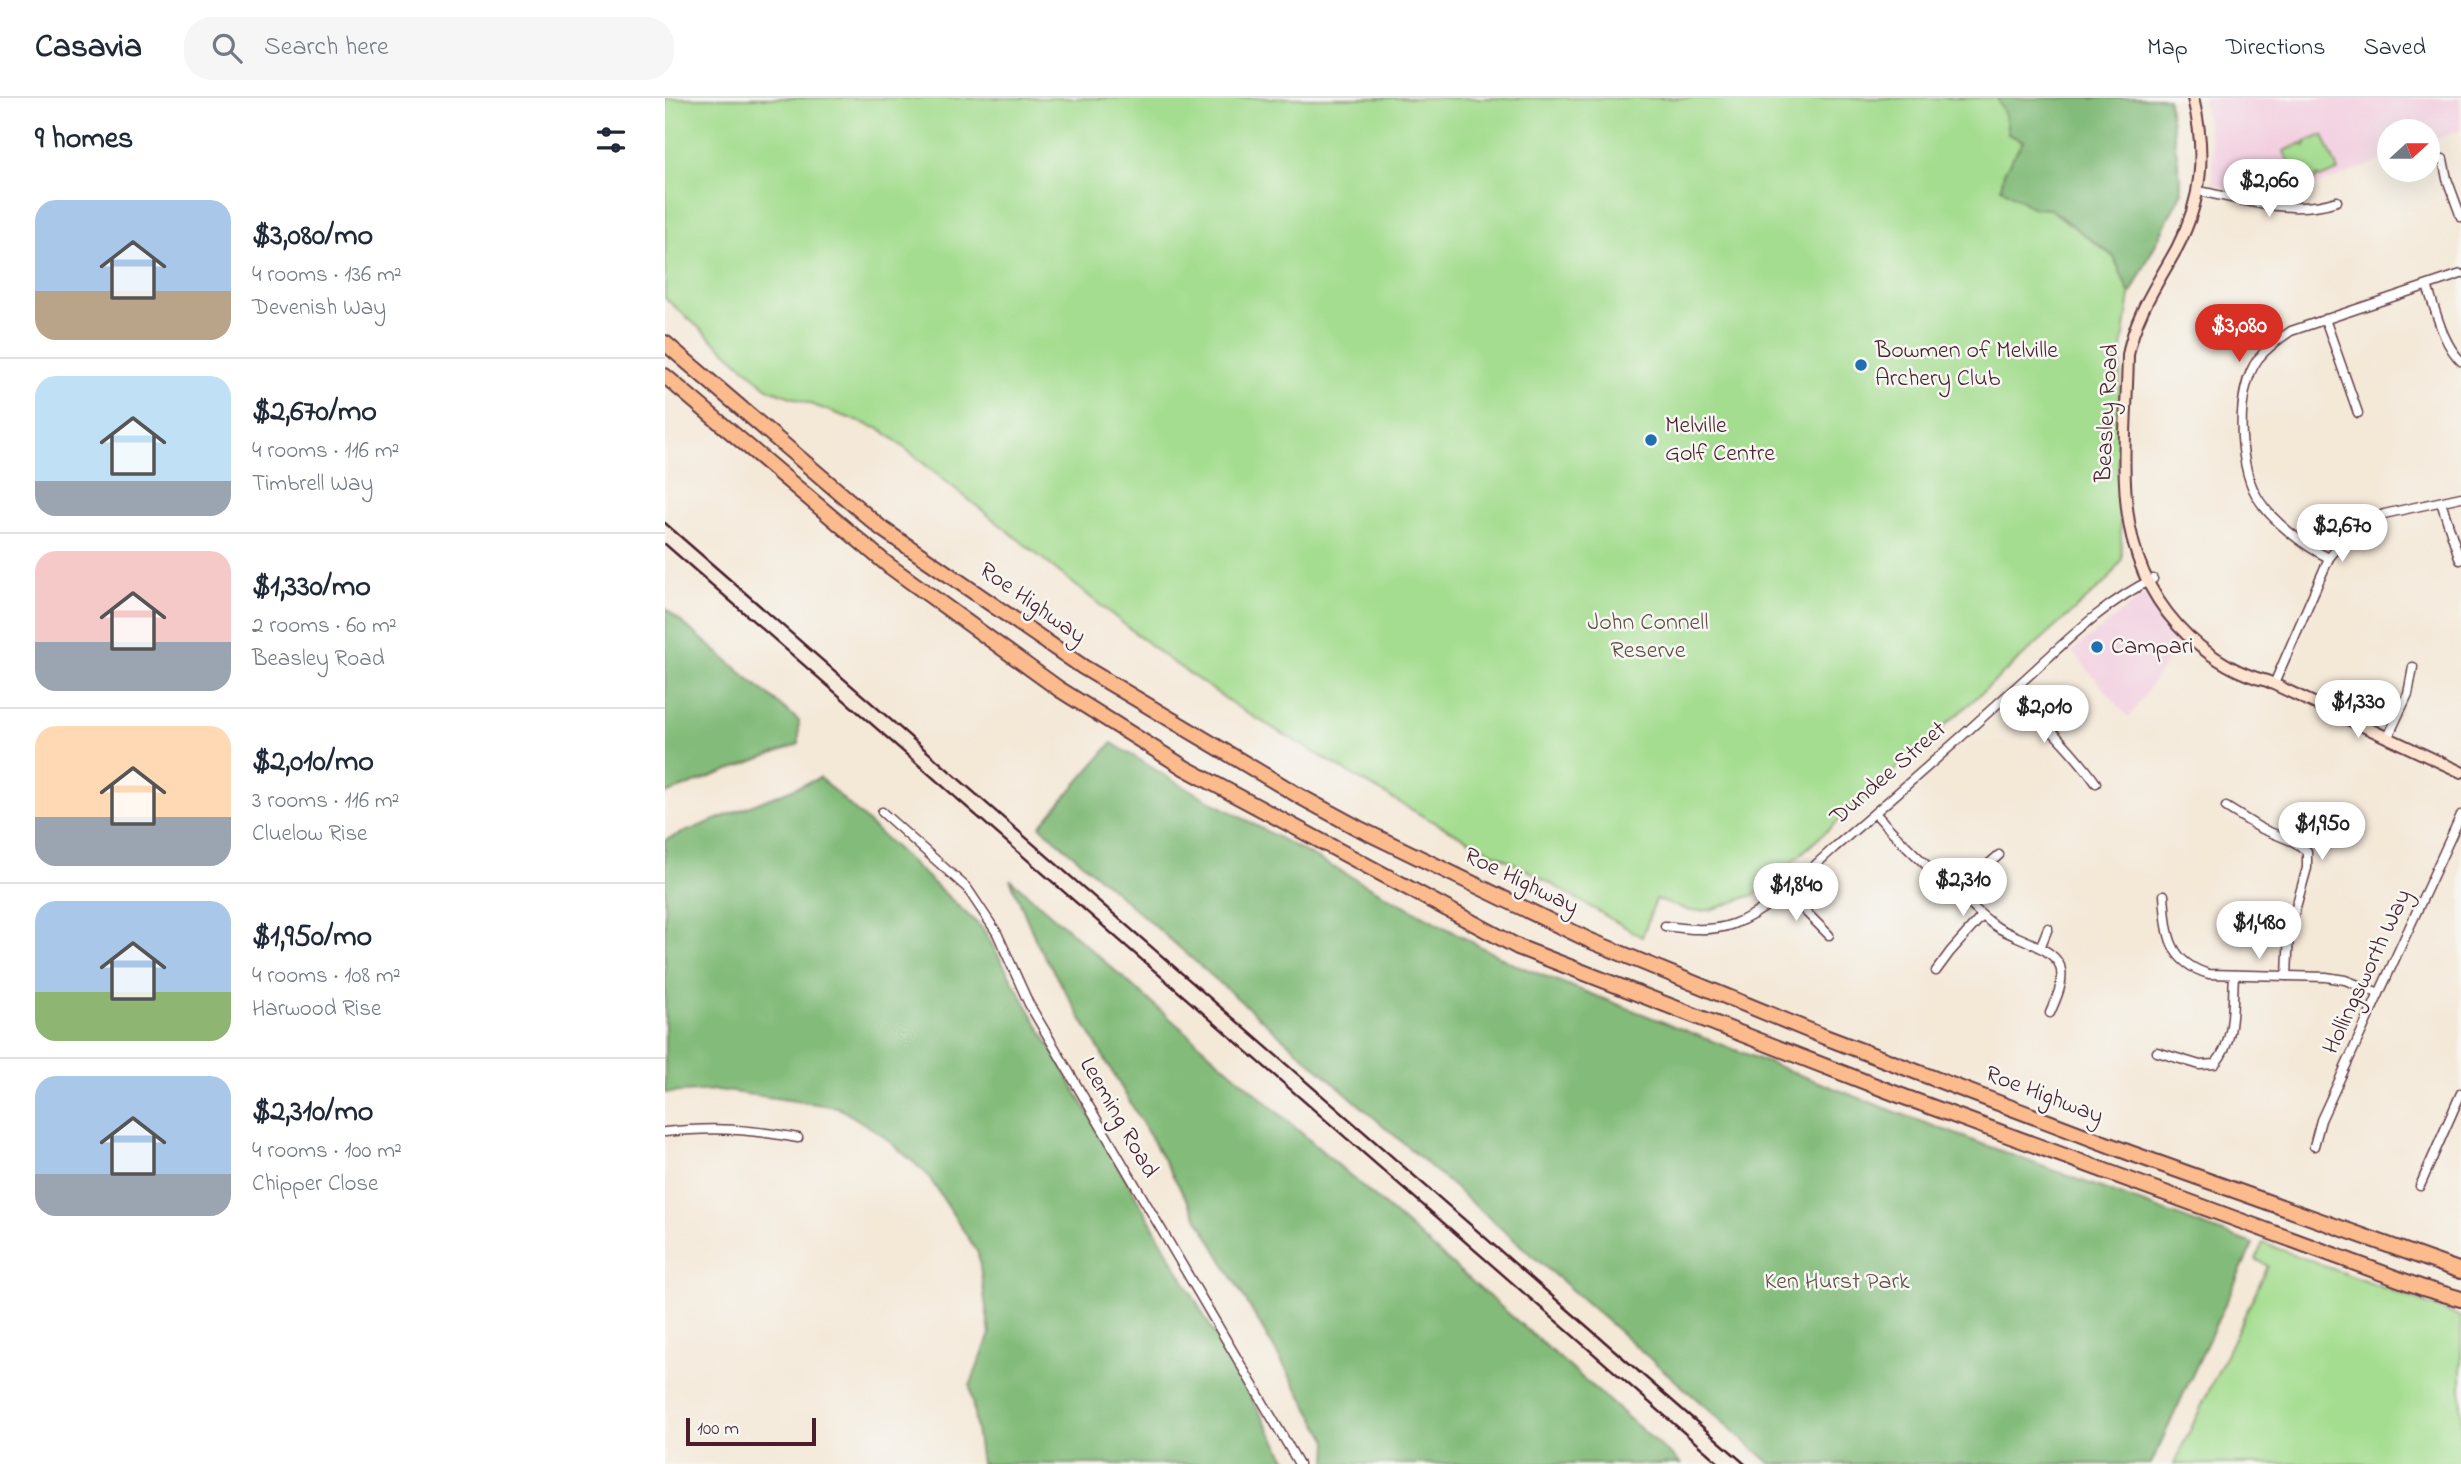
<!DOCTYPE html>
<meta charset="utf-8">
<style>
:root{--surface:#fff;--page:#f6f6f7;--text:#1f2937;--muted:#747a83;--line:#e0e1e3;--accent:#d93025}
body{margin:0;font-family:"Indie Flower",sans-serif;background:var(--page);color:var(--text);height:100vh;display:flex;flex-direction:column;font-size:26px;white-space:nowrap}
*{box-sizing:border-box;margin:0}
p{font-size:23px;color:var(--muted)}
.icon{flex:none;width:38px;height:38px;fill:none;stroke:currentColor;stroke-width:2;stroke-linecap:round;stroke-linejoin:round}
.map{position:relative;flex:1;overflow:hidden}
.sheet{display:flex;flex-direction:column;background:var(--surface);width:665px}
.sheet>*{flex:none}
.needle{width:46px;rotate:69deg}
.controls{position:absolute;left:1712px;top:21px;display:grid;gap:14px}
.controls a{display:grid;place-items:center;width:63px;height:63px;border-radius:50%;background:var(--surface);box-shadow:0 7px 28px #0002;font-size:35px}
.scale{position:absolute;left:21px;bottom:18px;width:130px;box-sizing:border-box;padding-left:7px;border:4px solid #4a1f2b;border-top:0;font-size:19px;line-height:24px;white-space:nowrap;color:#4a1f2b;-webkit-text-stroke:5px #f6f6f2;paint-order:stroke}
.price{position:absolute;translate:-50% -60px;padding:0 16px;border-radius:24px;background:#fff;color:#222;font-size:23px;line-height:46px;filter:drop-shadow(0 2px 4px #0008)}
.price::after{content:'';position:absolute;left:50%;top:42px;width:21px;height:16px;margin-left:-10px;background:inherit;clip-path:polygon(0 0,100% 0,50% 100%)}
.price.active{background:var(--accent);color:#fff}
ul{padding:0;list-style:none}
li{display:flex;align-items:center;gap:21px;height:175px;padding:0 35px}
li+li{border-top:2px solid var(--line)}
li span{display:grid;place-items:center;flex:none;width:196px;height:140px;border-radius:21px;color:#555}
li>.icon{margin-inline-start:auto}
span .icon{width:84px;height:84px;fill:#fffc;stroke-width:1}
li b{font-size:30px}
h2{display:flex;justify-content:space-between;align-items:center;height:84px;padding:0 35px;font-size:30px}
header{display:flex;align-items:center;gap:42px;box-sizing:border-box;height:98px;padding:0 35px;background:var(--surface);border-bottom:2px solid var(--line)}
header strong{font-size:33px}
nav{display:flex;gap:38px;margin-inline-start:auto;font-size:24px}
.search{width:490px;height:63px;background:var(--page);display:flex;align-items:center;gap:18px;box-sizing:border-box;padding:0 24px;border-radius:28px;color:var(--muted);font-size:26px}
main{display:flex;flex:1;min-height:0}
.map>svg:first-child{display:block}
</style>
<header>
<strong>Casavia</strong>
<div class="search"><svg class="icon" aria-label="search" viewBox="0 0 24 24"><circle cx="10" cy="10" r="6"/><path d="M15 15l6 6"/></svg>Search here</div>
<nav><a>Map</a><a>Directions</a><a>Saved</a></nav>
</header>
<main>
<section class="sheet">
<h2>9 homes<svg class="icon" aria-label="filters" viewBox="0 0 24 24"><path d="M4 7h16M4 17h16"/><circle cx="9" cy="7" r="2"/><circle cx="15" cy="17" r="2"/></svg></h2>
<ul>
<li><span style="background:linear-gradient(#a9c7e8 65%,#b9a48a 0)"><svg class="icon" aria-label="home" viewBox="0 0 24 24"><path d="M3 11l9-7 9 7M6 9v11h12V9"/></svg></span><div><b>$3,080/mo</b><p>4 rooms · 136 m²</p><p>Devenish Way</p></div></li>
<li><span style="background:linear-gradient(#bfe0f5 75%,#9aa5b1 0)"><svg class="icon" aria-label="home" viewBox="0 0 24 24"><path d="M3 11l9-7 9 7M6 9v11h12V9"/></svg></span><div><b>$2,670/mo</b><p>4 rooms · 116 m²</p><p>Timbrell Way</p></div></li>
<li><span style="background:linear-gradient(#f6c9c9 65%,#9aa5b1 0)"><svg class="icon" aria-label="home" viewBox="0 0 24 24"><path d="M3 11l9-7 9 7M6 9v11h12V9"/></svg></span><div><b>$1,330/mo</b><p>2 rooms · 60 m²</p><p>Beasley Road</p></div></li>
<li><span style="background:linear-gradient(#ffd9b3 65%,#9aa5b1 0)"><svg class="icon" aria-label="home" viewBox="0 0 24 24"><path d="M3 11l9-7 9 7M6 9v11h12V9"/></svg></span><div><b>$2,010/mo</b><p>3 rooms · 116 m²</p><p>Cluelow Rise</p></div></li>
<li><span style="background:linear-gradient(#a9c7e8 65%,#8fb573 0)"><svg class="icon" aria-label="home" viewBox="0 0 24 24"><path d="M3 11l9-7 9 7M6 9v11h12V9"/></svg></span><div><b>$1,950/mo</b><p>4 rooms · 108 m²</p><p>Harwood Rise</p></div></li>
<li><span style="background:linear-gradient(#a9c7e8 70%,#9aa5b1 0)"><svg class="icon" aria-label="home" viewBox="0 0 24 24"><path d="M3 11l9-7 9 7M6 9v11h12V9"/></svg></span><div><b>$2,310/mo</b><p>4 rooms · 100 m²</p><p>Chipper Close</p></div></li>
</ul>
</section>
<div class="map">
<svg width="1796" height="1366" viewBox="0 0 1796 1366">
<rect width="100%" height="100%" fill="#f6f6f2"/>
<filter id="ink" filterUnits="userSpaceOnUse"><feTurbulence type="fractalNoise" baseFrequency=".0143" numOctaves="2"/><feDisplacementMap in="SourceGraphic" scale="14" xChannelSelector="R" yChannelSelector="G"/><feConvolveMatrix kernelMatrix="1 2 1 2 8 2 1 2 1" color-interpolation-filters="sRGB"/></filter>
<filter id="wash" filterUnits="userSpaceOnUse"><feTurbulence type="fractalNoise" baseFrequency=".00686" numOctaves="4" result="noise"/><feDisplacementMap in="SourceGraphic" scale="28" xChannelSelector="R" yChannelSelector="G"/><feGaussianBlur stdDeviation="1.57" result="paint"/><feColorMatrix in="noise" values="0 0 0 0 0 0 0 0 0 0 0 0 0 0 0 0 0 1.4 0 .05"/><feComposite in="paint" operator="in"/></filter>
<g filter="url(#wash)">
<rect width="100%" height="100%" fill="#f4e8d7"/>
<g fill="#f3cfe0">
<polygon points="1537,0 1796,0 1796,32 1762,45 1762,33 1724,33 1724,60 1616,101 1548,87 1547,48"/>
<polygon points="1480,496 1516,542 1464,620 1407,553"/>
</g>
<g fill="#a4dd8f" stroke="#777e5d" stroke-width="2">
<polygon points="0,0 1503,0 1517,93 1465,197 1456,257 1453,377 1457,461 1443,482 1091,796 1045,812 1025,813 991,801 977,839 864,773 763,721 577,612 500,559 217,332 104,291 0,200"/>
<polygon points="1658,37 1673,73 1655,80 1653,78 1651,79 1652,81 1634,89 1619,53 1637,45 1639,48 1641,47 1640,44"/>
<polygon points="1598,1145 1796,1219 1796,1366 1509,1366 1603,1168 1591,1161"/>
</g>
<g fill="#83bc7a" stroke="#666e52" stroke-width="2">
<polygon points="1332,0 1503,0 1517,93 1465,197 1449,159 1385,111 1368,110 1336,90 1339,74 1358,43 1343,36 1340,17"/>
<polygon points="0,510 134,623 134,646 0,696"/>
<polygon points="447,645 512,685 846,865 1228,1013 1588,1146 1486,1366 1106,1366 375,728"/>
<polygon points="155,680 318,831 624,1366 316,1366 305,1288 325,1236 313,1155 262,1076 216,1036 172,1009 53,992 0,995 0,742"/>
<polygon points="345,781 1016,1366 662,1366 663,1343 372,845"/>
</g>
</g>
<g filter="url(#ink)">
<g fill="none" stroke-linecap="round" stroke-linejoin="round">
<defs>
<g id="minor">
<polyline points="1778,61 1782,81 1796,119"/>
<path d="M1534 93C1579 102 1627 118 1672 103"/>
<path d="M1762 188C1771 212 1777 245 1796 263"/>
<polyline points="1660,221 1693,315"/>
<polyline points="1776,404 1795,462"/>
<path d="M1664 460C1639 448 1604 421 1591 397 1573 365 1570 292 1593 261 1602 250 1614 241 1626 233L1796 176"/>
<polyline points="1609,586 1664,460 1683,437 1697,427 1719,416 1796,399"/>
<path d="M1348 592C1376 623 1407 651 1431 685"/>
<polyline points="1723,639 1743,596 1748,569"/>
<polyline points="1561,709 1595,730 1629,744 1642,753 1642,770 1624,834 1622,878"/>
<polyline points="217,714 302,790 332,835 364,906 634,1366"/>
<path d="M1210 715C1239 748 1270 776 1303 805 1313 813 1321 822 1332 829 1349 840 1388 849 1395 868 1400 884 1391 901 1385 915"/>
<polyline points="1120,793 1164,837"/>
<polyline points="1294,797 1311,777 1334,757"/>
<path d="M1499 797C1502 834 1502 864 1544 876L1661 879 1680 882 1714 895"/>
<path d="M1000 828C1022 831 1047 834 1068 826 1105 813 1141 775 1170 749 1231 697 1291 644 1350 590 1393 552 1435 506 1488 481"/>
<polyline points="1375,850 1383,830"/>
<polyline points="1271,873 1285,854 1317,818"/>
<path d="M1492 954 1535 967 1550 966C1571 942 1567 907 1569 877"/>
<path d="M0 1034C49 1029 85 1031 133 1040"/>
<polyline points="1649,1048 1656,1022 1796,717"/>
<polyline points="1755,1088 1796,995"/>
</g>
<path id="secondary" d="M1528 0C1541 54 1538 100 1512 150 1493 185 1470 217 1463 257 1461 360 1441 460 1524 539 1546 559 1573 576 1602 583L1796 674"/>
<g id="motorway">
<polyline points="0,245 216,430 418,569 636,699 693,730 926,843 1160,939 1465,1055 1796,1173"/>
<polyline points="0,278 223,467 394,591 520,670 853,849 1234,997 1758,1190 1796,1201"/>
</g>
</defs>
<use href="#minor" stroke="#643d45" stroke-width="11"/>
<use href="#secondary" stroke="#643d45" stroke-width="14"/>
<use href="#motorway" stroke="#643d45" stroke-width="18"/>
<use href="#minor" stroke="#fff" stroke-width="8"/>
<use href="#secondary" stroke="#fde4d1" stroke-width="10"/>
<use href="#motorway" stroke="#fbbb8d" stroke-width="14"/>
<g stroke="#4a1f2b" stroke-width="2.5">
<polyline points="0,425 1080,1366"/>
<polyline points="0,446 1055,1366"/>
</g>
</g>
</g>
<g fill="#1f6fb2" stroke="#f6f6f2" stroke-width="2.5">
<circle cx="1196" cy="267" r="7"/>
<circle cx="986" cy="342" r="7"/>
<circle cx="1432" cy="549" r="7"/>
</g>
<g text-anchor="middle" dominant-baseline="central" stroke-width="5" stroke-linejoin="round" paint-order="stroke">
<g font-size="24" fill="#4a1f2b" stroke="#f6f6f2" text-anchor="start">
<text x="1210" y="253">Bowmen of Melville<tspan x="1210" dy="28">Archery Club</tspan></text>
<text x="1000" y="328">Melville<tspan x="1000" dy="28">Golf Centre</tspan></text>
<text x="1446" y="549">Campari</text>
</g>
<g font-size="24" fill="#4a1f2b" stroke="#f6f6f2">
<text transform="translate(1443 315) rotate(-87)">Beasley Road</text>
<text transform="translate(367 506) rotate(35)">Roe Highway</text>
<text transform="translate(1224 676) rotate(-41)">Dundee Street</text>
<text transform="translate(856 784) rotate(26)">Roe Highway</text>
<text transform="translate(1703 874) rotate(-65)">Hollingsworth Way</text>
<text transform="translate(1379 998) rotate(21)">Roe Highway</text>
<text transform="translate(453 1020) rotate(60)">Leeming Road</text>
</g>
<g font-size="24" fill="#604e44" stroke="#f6f6f2">
<text x="983" y="525">John Connell<tspan x="983" dy="28">Reserve</tspan></text>
<text x="1172" y="1184">Ken Hurst Park</text>
</g>
</g>
</svg>
<div class="controls">
<a><svg class="needle" viewBox="-14 -14 28 28"><path d="M0-13l5 13h-10z" fill="#e53935"/><path d="M0 13l5-13h-10z" fill="#747a83"/></svg></a>
</div>
<div class="scale">100 m</div>
<b class="price" style="left:1604px;top:121px">$2,060</b>
<b class="price active" style="left:1574px;top:266px">$3,080</b>
<b class="price" style="left:1677px;top:466px">$2,670</b>
<b class="price" style="left:1693px;top:642px">$1,330</b>
<b class="price" style="left:1379px;top:647px">$2,010</b>
<b class="price" style="left:1657px;top:764px">$1,950</b>
<b class="price" style="left:1298px;top:820px">$2,310</b>
<b class="price" style="left:1131px;top:825px">$1,840</b>
<b class="price" style="left:1594px;top:863px">$1,480</b>
</div>
</main>
